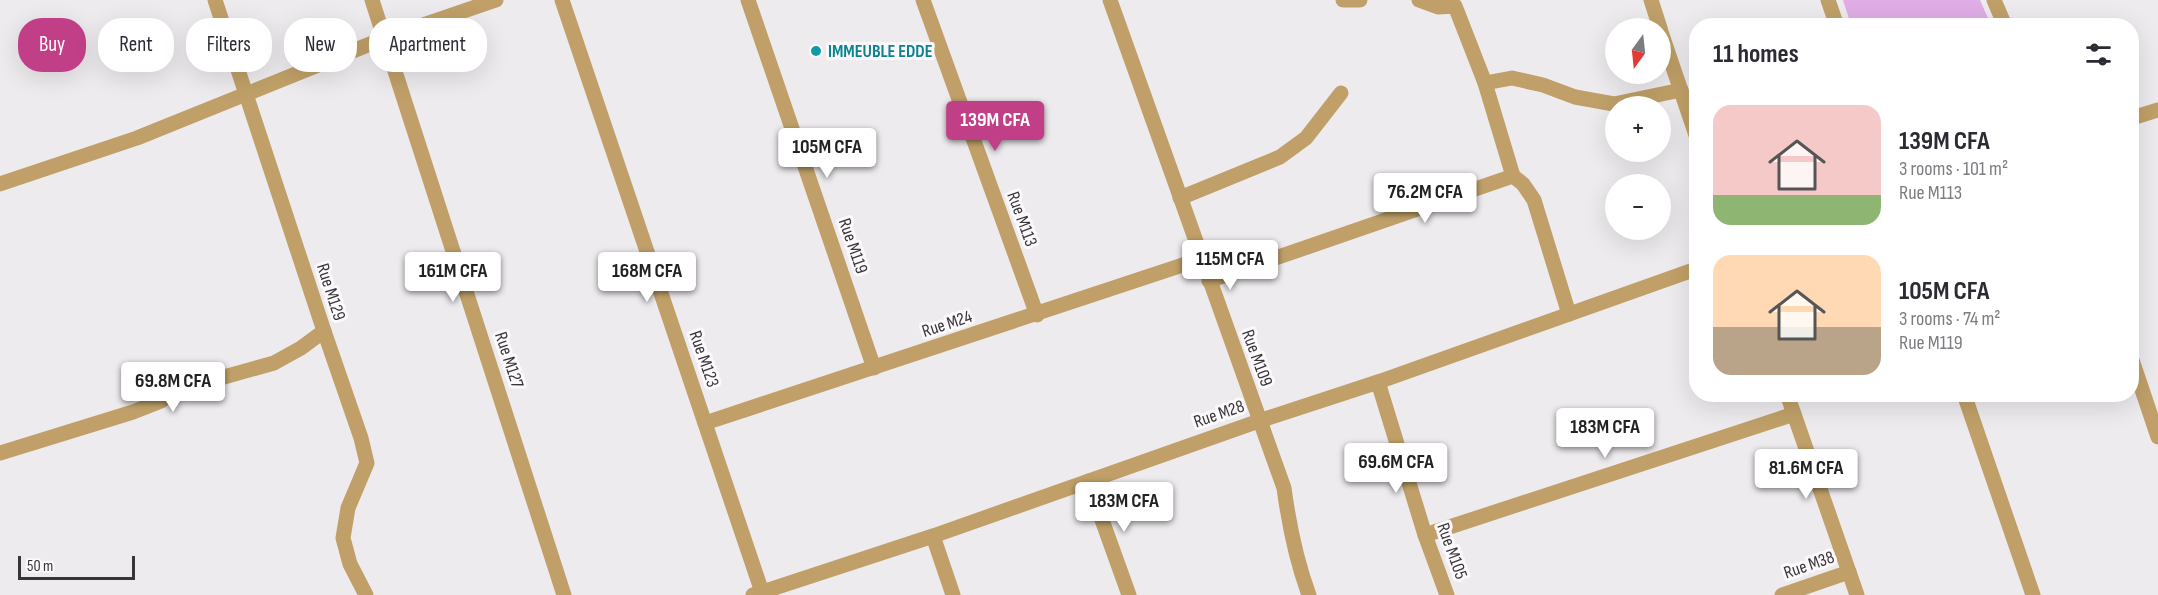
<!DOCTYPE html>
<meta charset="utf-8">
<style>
:root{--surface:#fff;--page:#f7f7f7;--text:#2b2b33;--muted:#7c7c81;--accent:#c13f87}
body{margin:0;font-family:"Sofia Sans Condensed",sans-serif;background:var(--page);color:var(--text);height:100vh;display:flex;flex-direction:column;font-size:22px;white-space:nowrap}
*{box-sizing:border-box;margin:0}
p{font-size:20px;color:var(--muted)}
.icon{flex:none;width:33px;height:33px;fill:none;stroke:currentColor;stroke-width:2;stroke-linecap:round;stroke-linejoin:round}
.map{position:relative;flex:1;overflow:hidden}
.drawer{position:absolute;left:1689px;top:18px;width:450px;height:384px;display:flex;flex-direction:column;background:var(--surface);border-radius:24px;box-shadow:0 6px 24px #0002}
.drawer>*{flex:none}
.guide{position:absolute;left:18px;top:18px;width:570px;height:54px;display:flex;gap:12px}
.needle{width:39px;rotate:195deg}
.buttons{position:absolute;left:1605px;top:18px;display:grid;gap:12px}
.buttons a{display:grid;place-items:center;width:66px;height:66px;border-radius:50%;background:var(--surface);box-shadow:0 6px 24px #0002;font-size:30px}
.scale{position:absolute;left:18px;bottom:15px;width:117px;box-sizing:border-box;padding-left:6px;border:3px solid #373537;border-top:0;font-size:16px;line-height:21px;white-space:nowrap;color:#373537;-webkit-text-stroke:4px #fcf9fc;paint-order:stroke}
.price{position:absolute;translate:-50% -51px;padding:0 14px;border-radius:6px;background:#fff;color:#222;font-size:20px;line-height:39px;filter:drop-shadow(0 2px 3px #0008)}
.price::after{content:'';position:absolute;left:50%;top:36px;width:18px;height:14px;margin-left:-9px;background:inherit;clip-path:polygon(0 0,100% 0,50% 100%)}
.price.current{background:var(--accent);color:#fff}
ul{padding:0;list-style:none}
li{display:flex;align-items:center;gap:18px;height:150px;padding:0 24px}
li span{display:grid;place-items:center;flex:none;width:168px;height:120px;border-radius:18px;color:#555}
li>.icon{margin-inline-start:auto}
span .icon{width:72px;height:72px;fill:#fffc;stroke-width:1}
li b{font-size:26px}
h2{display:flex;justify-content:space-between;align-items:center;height:72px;padding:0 24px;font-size:26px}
.tag{padding:0 21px;border-radius:24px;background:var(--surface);box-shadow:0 6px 24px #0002;font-size:21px;line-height:54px}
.tag.current{background:var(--accent);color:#fff}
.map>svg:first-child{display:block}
</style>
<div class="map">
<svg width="2158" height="595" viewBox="0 0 2158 595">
<rect width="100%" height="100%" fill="#eeebef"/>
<polygon fill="#e0ade7" points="1843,0 1980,0 1991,25 1851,25"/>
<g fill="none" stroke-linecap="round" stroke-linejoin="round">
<g stroke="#c0a068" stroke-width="15">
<polyline points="215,0 324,331 361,438 367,463 348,508 343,538 350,564 366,595"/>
<polyline points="372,0 564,595"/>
<polyline points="562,0 763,595"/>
<polyline points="748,0 874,368"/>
<polyline points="923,0 1037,315"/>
<path d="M1110 0 1284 488C1289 525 1296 560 1309 595"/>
<polyline points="1343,0 1360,0"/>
<polyline points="1419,0 1438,7 1455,6 1485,83 1513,176"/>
<polyline points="1651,0 1660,28"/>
<polyline points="1828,0 1837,26"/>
<polyline points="1994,0 2005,26"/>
<polyline points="1660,29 1696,135"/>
<polyline points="1485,83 1512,78 1543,85 1575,97 1614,104 1681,90"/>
<polyline points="2132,118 2158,110"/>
<polyline points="0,184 137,138 385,38 496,0"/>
<polyline points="1180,198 1280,157 1306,138 1341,93"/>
<polyline points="1209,281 1513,176 1523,184 1534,200 1569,314"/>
<polyline points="2132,360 2158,437"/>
<polyline points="1378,382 1425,535 1447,595"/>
<polyline points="1787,394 1857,595"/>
<polyline points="1964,394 2033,595"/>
<polyline points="705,423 1201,259"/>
<polyline points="0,453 133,412 161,401 180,387 201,378 224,377 274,363 301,348 324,331"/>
<polyline points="1088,481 1129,595"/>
<polyline points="1425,535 1794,414"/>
<polyline points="933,536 953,595"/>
<polyline points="753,595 933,536 1259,421 1378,382 1696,269"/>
<polyline points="1782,595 1849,572"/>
</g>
</g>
<circle fill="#0f9aa8" stroke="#fcf9fc" stroke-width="2" cx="816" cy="51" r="6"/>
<g text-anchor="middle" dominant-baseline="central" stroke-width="6" stroke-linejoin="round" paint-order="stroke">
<g font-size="18" font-weight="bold" fill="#0d838f" stroke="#fcf9fc" text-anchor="start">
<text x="828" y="51">IMMEUBLE EDDE</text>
</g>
<g font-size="18" fill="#373537" stroke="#fcf9fc">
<text transform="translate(1022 219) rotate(70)">Rue M113</text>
<text transform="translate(853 246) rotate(71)">Rue M119</text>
<text transform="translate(331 292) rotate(72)">Rue M129</text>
<text transform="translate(947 324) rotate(-18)">Rue M24</text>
<text transform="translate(1257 358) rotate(70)">Rue M109</text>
<text transform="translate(704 359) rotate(71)">Rue M123</text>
<text transform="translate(509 360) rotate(72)">Rue M127</text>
<text transform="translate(1219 414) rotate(-19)">Rue M28</text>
<text transform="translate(1452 551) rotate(70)">Rue M105</text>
<text transform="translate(1809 565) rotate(-19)">Rue M38</text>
</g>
</g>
</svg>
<div class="buttons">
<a><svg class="needle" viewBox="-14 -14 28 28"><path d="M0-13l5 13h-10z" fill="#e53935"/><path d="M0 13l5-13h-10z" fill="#7c7c81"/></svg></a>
<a>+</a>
<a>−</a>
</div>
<div class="scale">50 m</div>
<b class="price current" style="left:995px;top:152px">139M CFA</b>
<b class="price" style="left:827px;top:179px">105M CFA</b>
<b class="price" style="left:1425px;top:224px">76.2M CFA</b>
<b class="price" style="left:1230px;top:291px">115M CFA</b>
<b class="price" style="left:453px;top:303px">161M CFA</b>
<b class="price" style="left:647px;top:303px">168M CFA</b>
<b class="price" style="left:173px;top:413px">69.8M CFA</b>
<b class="price" style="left:1605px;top:459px">183M CFA</b>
<b class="price" style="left:1396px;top:494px">69.6M CFA</b>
<b class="price" style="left:1806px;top:500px">81.6M CFA</b>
<b class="price" style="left:1124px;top:533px">183M CFA</b>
<div class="guide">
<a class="tag current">Buy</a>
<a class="tag">Rent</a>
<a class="tag">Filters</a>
<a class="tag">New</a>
<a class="tag">Apartment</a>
</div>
<section class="drawer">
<h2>11 homes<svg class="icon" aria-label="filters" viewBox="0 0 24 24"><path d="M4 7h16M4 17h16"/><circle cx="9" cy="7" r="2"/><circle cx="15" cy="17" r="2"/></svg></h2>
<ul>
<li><span style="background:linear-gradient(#f6c9c9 75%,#8fb573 0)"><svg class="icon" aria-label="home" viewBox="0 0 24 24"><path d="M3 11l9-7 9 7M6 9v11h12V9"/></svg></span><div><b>139M CFA</b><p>3 rooms · 101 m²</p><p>Rue M113</p></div></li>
<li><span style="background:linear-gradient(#ffd9b3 60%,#b9a48a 0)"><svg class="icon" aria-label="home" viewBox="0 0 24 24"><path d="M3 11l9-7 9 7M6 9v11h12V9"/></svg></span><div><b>105M CFA</b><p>3 rooms · 74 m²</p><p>Rue M119</p></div></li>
</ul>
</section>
</div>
